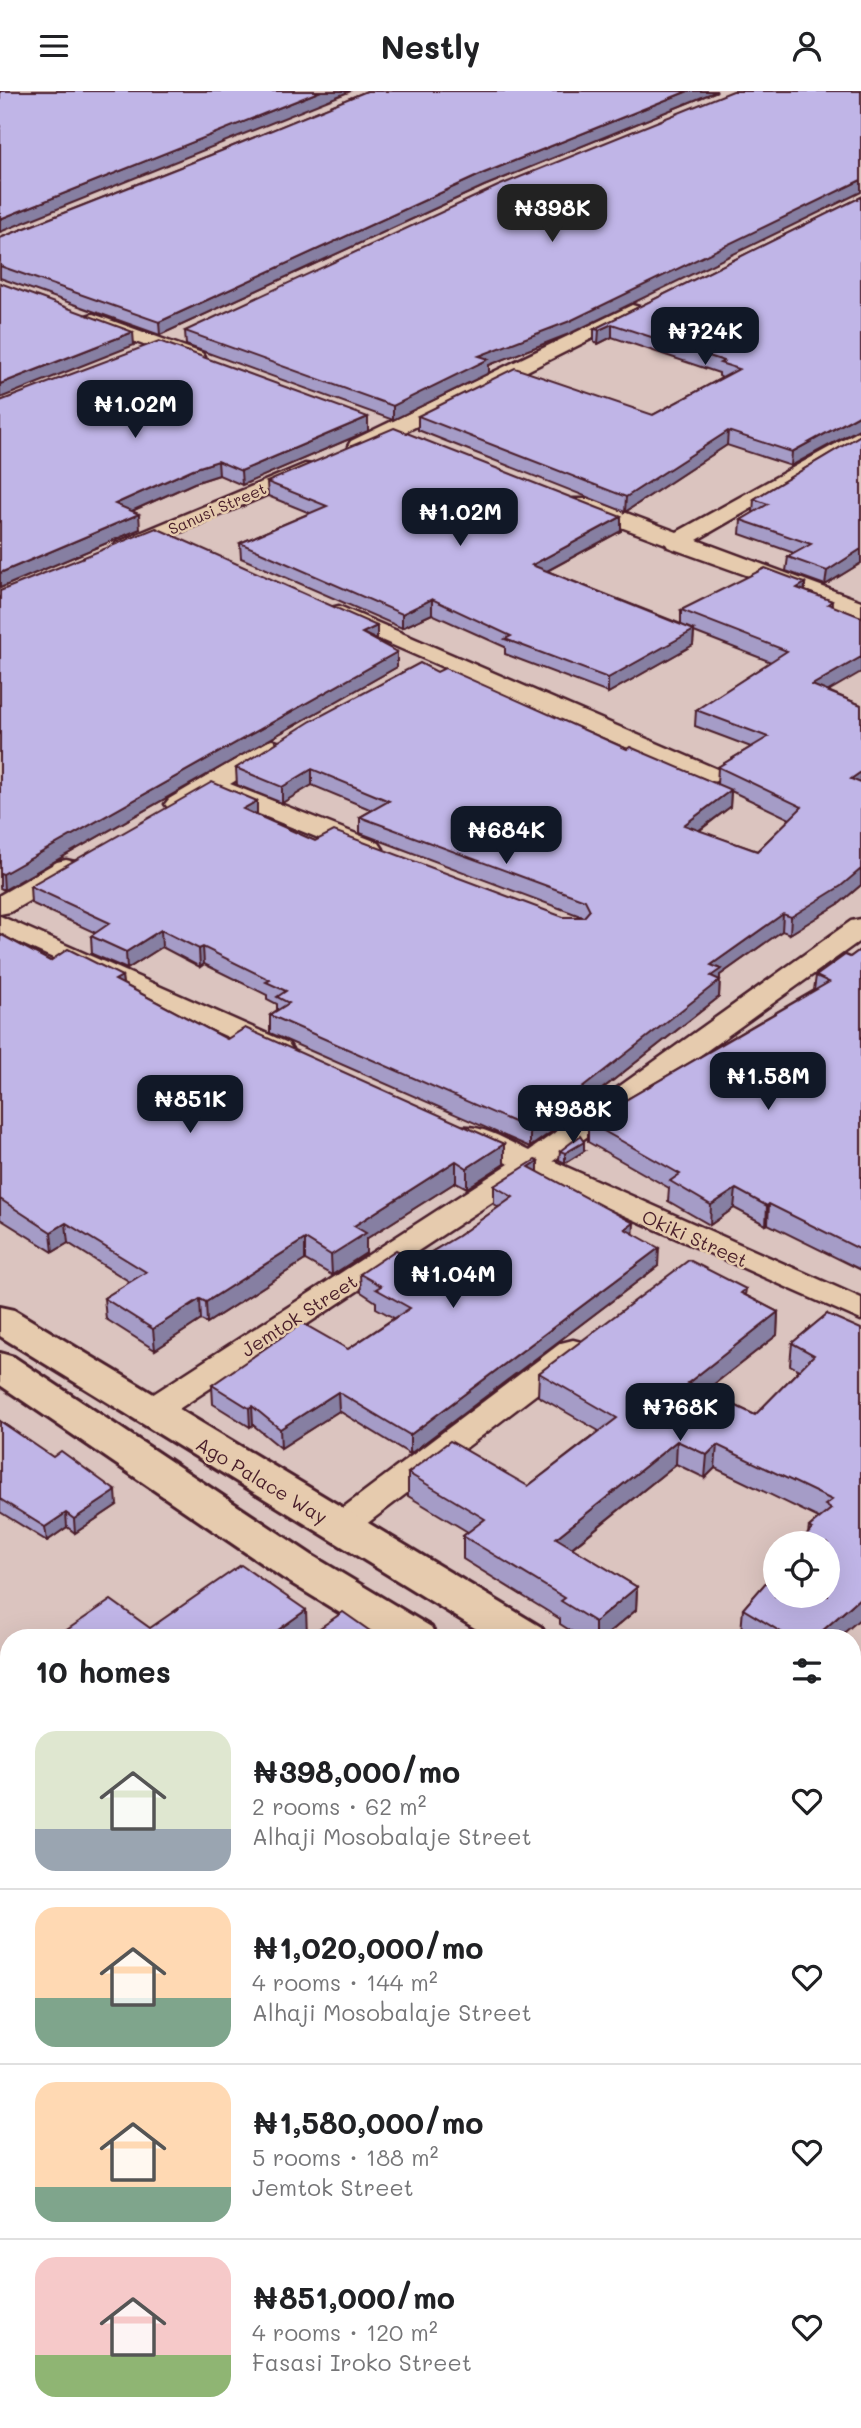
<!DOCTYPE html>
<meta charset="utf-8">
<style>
:root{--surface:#fff;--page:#f6f6f6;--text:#202124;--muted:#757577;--line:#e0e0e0;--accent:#111827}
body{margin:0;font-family:Mali,sans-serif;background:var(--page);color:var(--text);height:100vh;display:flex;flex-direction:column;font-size:26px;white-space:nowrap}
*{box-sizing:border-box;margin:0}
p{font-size:23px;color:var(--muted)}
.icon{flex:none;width:38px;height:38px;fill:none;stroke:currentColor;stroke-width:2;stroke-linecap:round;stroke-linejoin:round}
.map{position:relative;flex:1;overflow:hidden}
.sheet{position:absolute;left:0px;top:1538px;width:861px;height:800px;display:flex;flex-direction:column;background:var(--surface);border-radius:28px 28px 0 0;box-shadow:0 7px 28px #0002}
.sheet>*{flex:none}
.buttons{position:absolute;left:763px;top:1440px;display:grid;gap:14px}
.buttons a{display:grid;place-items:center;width:77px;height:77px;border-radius:50%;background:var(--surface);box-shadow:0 7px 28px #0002;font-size:35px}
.price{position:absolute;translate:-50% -60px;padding:0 16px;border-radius:14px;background:var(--accent);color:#fff;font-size:23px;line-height:46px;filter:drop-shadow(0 2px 4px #0008)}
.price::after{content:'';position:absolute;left:50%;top:42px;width:21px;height:16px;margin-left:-10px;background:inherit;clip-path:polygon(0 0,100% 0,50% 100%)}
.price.current{background:#222;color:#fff}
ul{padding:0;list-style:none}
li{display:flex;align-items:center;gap:21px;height:175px;padding:0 35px}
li+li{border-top:2px solid var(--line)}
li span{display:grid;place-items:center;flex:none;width:196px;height:140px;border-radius:21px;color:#555}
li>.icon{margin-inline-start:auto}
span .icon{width:84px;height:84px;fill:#fffc;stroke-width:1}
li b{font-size:30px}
h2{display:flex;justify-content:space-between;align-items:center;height:84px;padding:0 35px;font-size:30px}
header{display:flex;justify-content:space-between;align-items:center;height:91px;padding:0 35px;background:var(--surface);font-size:32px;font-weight:800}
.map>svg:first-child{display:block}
</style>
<header><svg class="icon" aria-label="menu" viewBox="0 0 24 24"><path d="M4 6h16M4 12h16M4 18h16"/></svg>Nestly<svg class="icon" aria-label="person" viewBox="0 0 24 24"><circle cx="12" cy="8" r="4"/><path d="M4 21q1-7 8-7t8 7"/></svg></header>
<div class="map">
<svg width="861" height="2337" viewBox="0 0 861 2337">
<rect width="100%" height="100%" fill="#dbc4bf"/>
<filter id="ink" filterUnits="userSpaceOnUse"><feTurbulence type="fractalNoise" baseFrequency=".0143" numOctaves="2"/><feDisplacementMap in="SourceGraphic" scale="14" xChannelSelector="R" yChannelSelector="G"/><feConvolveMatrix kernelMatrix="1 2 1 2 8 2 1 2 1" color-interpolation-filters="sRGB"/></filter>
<g filter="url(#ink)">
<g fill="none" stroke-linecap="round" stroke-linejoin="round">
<defs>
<g id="street">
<polygon points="632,214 639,216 642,220 639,224 367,360 351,360 348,355 351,350"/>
<polygon points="93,223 202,262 205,266 202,270 188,270 86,233 83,229 86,225"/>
<polygon points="861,339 861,354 697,449 861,510 861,525 668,456 666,453 573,418 570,413 573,408 589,408 677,441"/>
<polygon points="305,373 313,374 316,379 313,384 132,462 116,462 113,457 116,452"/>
<polygon points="339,515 719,679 723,684 719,689 710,692 701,689 331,527 327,522 331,517"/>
<polygon points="272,649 281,652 285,657 281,662 230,693 379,752 383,758 379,764 370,766 361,764 212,704 178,721 169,718 165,713 169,708 263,652"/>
<polygon points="66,769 75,771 79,777 75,783 10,821 0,823 0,804 57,771"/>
<polygon points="0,825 288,952 292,958 288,964 278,967 268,964 0,843"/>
<path d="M861 828V849L553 1070 861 1207V1229L533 1084 162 1329 150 1332 138 1329 133 1321 138 1313 509 1073 455 1049 451 1043 455 1037C479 1031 507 1050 529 1060L851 830Z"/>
<polygon points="573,1249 585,1252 589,1259 585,1266 352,1444 340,1448 328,1444 323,1436 328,1428 561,1252"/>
<polygon points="0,1882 9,1885 9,1920 0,1917"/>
<polygon points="861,2148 861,2193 852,2196 852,2151"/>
<polygon points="545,2329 598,2329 602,2337 549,2337"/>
<polygon points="696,2329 744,2329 740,2337 692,2337"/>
</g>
<g id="secondary">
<polygon points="0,1216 14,1219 541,1536 547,1547 491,1547 0,1245"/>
<polygon points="0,1262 14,1266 313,1465 431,1536 437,1547 381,1547 283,1487 0,1294"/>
<polygon points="852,1725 861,1728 861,1766 852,1763"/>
<polygon points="852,1797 861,1800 861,1840 852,1837"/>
</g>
</defs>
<use href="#street" stroke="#4a1f2b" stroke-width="5"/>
<use href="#secondary" stroke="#4a1f2b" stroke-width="6"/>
<use href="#street" fill="#e6cbae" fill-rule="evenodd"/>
<use href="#secondary" fill="#e6cbae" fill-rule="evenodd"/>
</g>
<g fill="#a59cc7" stroke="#4a1f2b" stroke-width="2" fill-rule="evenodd">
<polygon points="367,0 717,0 484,95 160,244 0,187 0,147 221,60"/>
<polygon points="861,106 861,337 791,375 727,354 625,421 418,339 418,325 653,324 722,287 719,285 719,282 612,246 598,253 594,251 594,238"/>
<polygon points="185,240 569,243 489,274 489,282 393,329 186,254"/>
<polygon points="0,310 368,340 242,394 219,384 194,392 132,420 140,438 0,497"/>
<polygon points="861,344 861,472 825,494 786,480 788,466 794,462 740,443 741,429 753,422 754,408"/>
<path d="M267 391 621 426V440L547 480 681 533V519L805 492V500L832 510 828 600 861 614V794L840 812 790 843 782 840 720 884 719 906 564 1028V1032L530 1056 270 942V924L277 919V913L267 908V904L204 873 200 876 162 856 127 878 92 863 91 845 96 842 31 812 30 795 257 710V725L315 750 563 826H583L360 742V726L372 719 312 694 282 712 237 694 236 677 437 581 627 658 717 693 718 676 751 656 695 635 696 619 771 571 694 541 693 554 608 602 505 563V556L432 523 402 537 241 467 240 452 310 422 268 405ZM731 700 790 728 757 760 699 740 730 716Z"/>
<polygon points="0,500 377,535 377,549 397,561 397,576 4,799 0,797"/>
<polygon points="0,843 50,870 122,885 123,893 227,948 504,1073 467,1097 456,1091 366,1148 366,1162 332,1184 305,1169 207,1232 201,1229 155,1259 106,1228 104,1207 130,1191 68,1152 53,1161 0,1128"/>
<polygon points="861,858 861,1179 768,1133 766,1134 734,1117 710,1134 668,1110 669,1097 588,1051 588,1031 814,899 816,885 850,866"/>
<polygon points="560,1060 584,1060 565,1072 559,1069"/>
<polygon points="538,1081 634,1143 658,1175 410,1363 339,1320 281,1357 253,1334 250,1336 213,1313 212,1294 348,1258 394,1227 376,1217 376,1211 361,1201 360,1183 416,1170 458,1145 499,1116 494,1113 494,1095"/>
<polygon points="746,1198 745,1204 778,1221 777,1244 705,1300 755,1324 799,1279 790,1274 792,1252 827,1223 838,1547 750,1547 741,1541 743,1518 808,1443 809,1436 819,1427 715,1377 705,1387 676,1373 572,1457 637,1496 636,1519 603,1547 582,1547 560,1533 560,1528 463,1468 463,1445 468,1441 408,1405 408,1382 528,1395 599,1340 538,1305 539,1282"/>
<polygon points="0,1330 117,1414 75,1442 67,1436 47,1450 0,1421"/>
<polygon points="9,1634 9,1773 0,1766 0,1637"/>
<polygon points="0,1942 9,1948 9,2228 0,2220"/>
<polygon points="421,2329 518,2329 528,2337 430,2337"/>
<polygon points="797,2329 852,2329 861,2337 796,2337"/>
</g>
<g fill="#867fa2" stroke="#4a1f2b" stroke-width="2">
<polygon points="321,0 351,0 0,141 0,128"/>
<polygon points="688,0 717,0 484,95 160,244 159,231 484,82"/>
<polygon points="861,89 861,101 569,243 489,274 489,282 393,329 393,315 479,265"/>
<polygon points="612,233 612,246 598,253 599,239"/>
<polygon points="133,241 134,254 0,307 0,293"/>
<polygon points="861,323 861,337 791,375 792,361"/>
<polygon points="368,326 368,340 242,394 241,380"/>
<polygon points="728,340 727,354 625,421 626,406"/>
<polygon points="218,370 219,384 194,392 116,427 115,413 193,378"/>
<polygon points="139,423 140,438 0,497 0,482"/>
<polygon points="621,426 621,440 532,488 532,474"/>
<polygon points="861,458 861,472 825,494 827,480"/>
<polygon points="805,492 804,508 797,497"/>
<polygon points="432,508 432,523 402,537 402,523"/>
<polygon points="377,535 377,549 362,542"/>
<polygon points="694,539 693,554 608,602 608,587"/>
<polygon points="397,561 397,576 4,799 3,783"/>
<polygon points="861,566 861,581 811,610 812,594"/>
<polygon points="312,678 312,694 282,712 282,696"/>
<polygon points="861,681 861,697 851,688"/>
<polygon points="731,699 730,716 683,751 684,734"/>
<polygon points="257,710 257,727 243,718"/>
<polygon points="861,778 861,794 840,812 790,843 791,826"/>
<polygon points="783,823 782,840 720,884 719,906 564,1028 564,1032 530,1056 530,1038 563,1012 711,874"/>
<polygon points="161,839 162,856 127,878 126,861"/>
<polygon points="203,856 204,873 200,876 199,858"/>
<polygon points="122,885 124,905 115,889"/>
<polygon points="584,1051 584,1060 565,1072 565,1062"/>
<polygon points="504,1053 504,1073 467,1097 467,1077"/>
<polygon points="456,1070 456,1091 366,1148 366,1162 332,1184 331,1164 354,1135"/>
<polygon points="538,1070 538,1089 529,1076"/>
<polygon points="736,1098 734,1117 710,1134 711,1114"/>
<polygon points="769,1113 768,1133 766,1134 767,1115"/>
<polygon points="66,1132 68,1152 53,1161 51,1141"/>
<polygon points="634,1132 633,1151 625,1138"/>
<polygon points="305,1148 305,1169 207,1232 206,1211"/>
<polygon points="659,1157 658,1175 410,1363 410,1344"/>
<polygon points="200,1208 201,1229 155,1259 153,1238"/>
<polygon points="778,1221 777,1244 686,1315 688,1292"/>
<polygon points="338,1301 339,1320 281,1357 280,1338"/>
<polygon points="252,1315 253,1334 250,1336 249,1317"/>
<polygon points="677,1350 676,1373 555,1470 556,1447"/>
<polygon points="717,1354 715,1377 705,1387 707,1364"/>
<polygon points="116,1400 117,1414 75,1442 74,1428"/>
<polygon points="66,1422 67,1436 47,1450 45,1436"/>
<polygon points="637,1496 636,1519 603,1547 595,1547 595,1531"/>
<polygon points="861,1506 861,1527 838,1547 814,1547"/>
<polygon points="306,1519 307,1543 301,1547 267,1547"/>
<polygon points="861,1996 861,2017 852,2026 852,2005"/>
<polygon points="861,2059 861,2080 852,2089 852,2068"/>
</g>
<g fill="#c0b5e7" stroke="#4a1f2b" stroke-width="2">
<polygon points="0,0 321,0 0,128"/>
<polygon points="367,0 688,0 484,82 159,231 0,175 0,147 221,60"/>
<polygon points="733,0 861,0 861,89 570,230 479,265 489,268 393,315 185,240 498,95"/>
<polygon points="861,106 861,323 792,361 728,340 626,406 418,325 515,277 653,324 739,278 720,272 724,270 612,233 599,239 594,238"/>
<polygon points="0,192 133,241 0,293"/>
<polygon points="159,250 368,326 241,380 218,370 193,378 115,413 139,423 0,482 0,310"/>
<polygon points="394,337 621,426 532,474 694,539 608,587 505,548 511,545 432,508 402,523 240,452 327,415 267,391"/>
<polygon points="861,344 861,458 827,480 788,466 811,453 741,429 768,413 754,408"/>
<polygon points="156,437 377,535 362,542 397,561 3,783 0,782 0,500"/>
<polygon points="765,477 805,492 797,497 832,510 828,513 861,526 861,566 812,594 861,614 861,681 851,688 861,692 861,778 841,795 791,826 783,823 711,874 721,878 711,885 720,889 563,1012 564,1014 530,1038 270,924 289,912 277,906 286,900 266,891 270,889 203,856 199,858 161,839 126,861 91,845 110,832 30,795 212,691 257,710 243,718 315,750 334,740 563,826 584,826 590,819 585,809 360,726 389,710 312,678 282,696 236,677 311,630 420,572 437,581 445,577 627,658 630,656 731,699 684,734 757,760 802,716 718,676 768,646 696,619 787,560 681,519"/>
<polygon points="0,843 50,870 68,858 122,885 115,889 227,948 245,937 504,1053 467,1077 456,1070 354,1135 366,1142 331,1164 305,1148 206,1211 200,1208 153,1238 104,1207 146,1181 66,1132 51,1141 0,1108"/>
<polygon points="861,858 861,1159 769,1113 767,1115 736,1098 711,1114 670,1090 680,1083 588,1031 829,891 816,885 845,864 850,866"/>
<polygon points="580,1045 584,1051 565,1062 560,1060"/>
<polygon points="535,1069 538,1070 529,1076 634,1132 625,1138 659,1157 410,1344 338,1301 280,1338 252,1315 249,1317 212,1294 302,1232 348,1258 410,1217 376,1198 381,1195 360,1183 396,1159 416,1170 458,1145 513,1106 494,1095"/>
<polygon points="689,1169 746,1198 741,1202 778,1221 688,1292 755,1324 814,1264 792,1252 827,1223 861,1238 861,1506 814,1547 791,1547 743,1518 775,1481 775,1505 828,1505 828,1452 800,1452 812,1438 809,1436 831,1418 825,1414 832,1409 717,1354 707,1364 677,1350 556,1447 637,1496 595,1531 561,1510 565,1507 463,1445 485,1428 408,1382 450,1350 528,1395 617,1327 539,1282"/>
<polygon points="0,1330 53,1366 61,1360 116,1400 74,1428 66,1422 45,1436 0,1408"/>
<polygon points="241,1474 306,1519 267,1547 55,1547 111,1509 150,1537"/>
<polygon points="343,1521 380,1547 315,1547 310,1544"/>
<polygon points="9,1634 9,1752 0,1744 0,1637"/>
<polygon points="852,1831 861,1837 861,1996 852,2005"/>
<polygon points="0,1942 9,1948 9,2205 0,2197"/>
<polygon points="852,2042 861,2048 861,2059 852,2068"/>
<polygon points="861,2252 861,2337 819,2337 809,2329 852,2329 852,2261"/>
<polygon points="0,2312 9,2320 9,2329 20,2329 28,2337 0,2337"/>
<polygon points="122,2329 157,2329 166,2337 113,2337"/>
<polygon points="442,2329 518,2329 528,2337 434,2337"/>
</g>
</g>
<g text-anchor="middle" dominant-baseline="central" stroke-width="5" stroke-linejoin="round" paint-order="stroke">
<g font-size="16" fill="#4a1f2b" stroke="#e6cbae">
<text transform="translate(217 417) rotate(-24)">Sanusi Street</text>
</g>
<g font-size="19" fill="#4a1f2b" stroke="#e6cbae">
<text transform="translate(695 1147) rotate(24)">Okiki Street</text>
<text transform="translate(299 1224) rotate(-33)">Jemtok Street</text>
<text transform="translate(262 1389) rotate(31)">Ago Palace Way</text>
</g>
</g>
</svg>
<div class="buttons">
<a><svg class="icon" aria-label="locate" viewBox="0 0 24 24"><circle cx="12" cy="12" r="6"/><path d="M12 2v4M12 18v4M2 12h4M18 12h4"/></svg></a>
</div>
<b class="price current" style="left:552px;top:153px">₦398K</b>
<b class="price" style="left:705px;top:276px">₦724K</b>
<b class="price" style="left:135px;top:349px">₦1.02M</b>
<b class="price" style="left:460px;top:457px">₦1.02M</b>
<b class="price" style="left:506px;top:775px">₦684K</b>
<b class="price" style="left:768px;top:1021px">₦1.58M</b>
<b class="price" style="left:190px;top:1044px">₦851K</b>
<b class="price" style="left:573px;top:1054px">₦988K</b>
<b class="price" style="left:453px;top:1219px">₦1.04M</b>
<b class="price" style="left:680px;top:1352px">₦768K</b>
<section class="sheet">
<h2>10 homes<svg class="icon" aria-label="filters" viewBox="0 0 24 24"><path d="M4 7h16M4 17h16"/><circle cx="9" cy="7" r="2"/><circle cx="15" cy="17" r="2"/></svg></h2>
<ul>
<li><span style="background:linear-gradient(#dfe7d0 70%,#9aa5b1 0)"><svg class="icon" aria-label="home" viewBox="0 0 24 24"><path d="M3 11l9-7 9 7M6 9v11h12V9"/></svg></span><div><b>₦398,000/mo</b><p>2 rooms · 62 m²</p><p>Alhaji Mosobalaje Street</p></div><svg class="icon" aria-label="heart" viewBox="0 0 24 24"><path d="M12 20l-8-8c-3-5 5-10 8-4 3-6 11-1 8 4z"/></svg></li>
<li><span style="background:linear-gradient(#ffd9b3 65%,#7fa58c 0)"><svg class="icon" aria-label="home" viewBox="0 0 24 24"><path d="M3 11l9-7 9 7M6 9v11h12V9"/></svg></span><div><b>₦1,020,000/mo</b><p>4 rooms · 144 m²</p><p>Alhaji Mosobalaje Street</p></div><svg class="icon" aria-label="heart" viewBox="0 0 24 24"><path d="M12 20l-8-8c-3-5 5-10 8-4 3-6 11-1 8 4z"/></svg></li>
<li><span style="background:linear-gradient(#ffd9b3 75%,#7fa58c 0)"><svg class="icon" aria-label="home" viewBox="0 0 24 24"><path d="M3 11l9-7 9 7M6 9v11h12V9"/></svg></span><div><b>₦1,580,000/mo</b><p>5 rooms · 188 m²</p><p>Jemtok Street</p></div><svg class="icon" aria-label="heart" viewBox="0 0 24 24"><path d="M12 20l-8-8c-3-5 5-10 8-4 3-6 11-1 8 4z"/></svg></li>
<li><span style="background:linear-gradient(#f6c9c9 70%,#8fb573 0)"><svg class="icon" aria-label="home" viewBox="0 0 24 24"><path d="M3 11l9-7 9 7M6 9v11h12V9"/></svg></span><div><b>₦851,000/mo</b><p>4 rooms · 120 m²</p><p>Fasasi Iroko Street</p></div><svg class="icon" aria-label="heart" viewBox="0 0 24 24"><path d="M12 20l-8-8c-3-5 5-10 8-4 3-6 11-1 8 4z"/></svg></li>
</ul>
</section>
</div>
